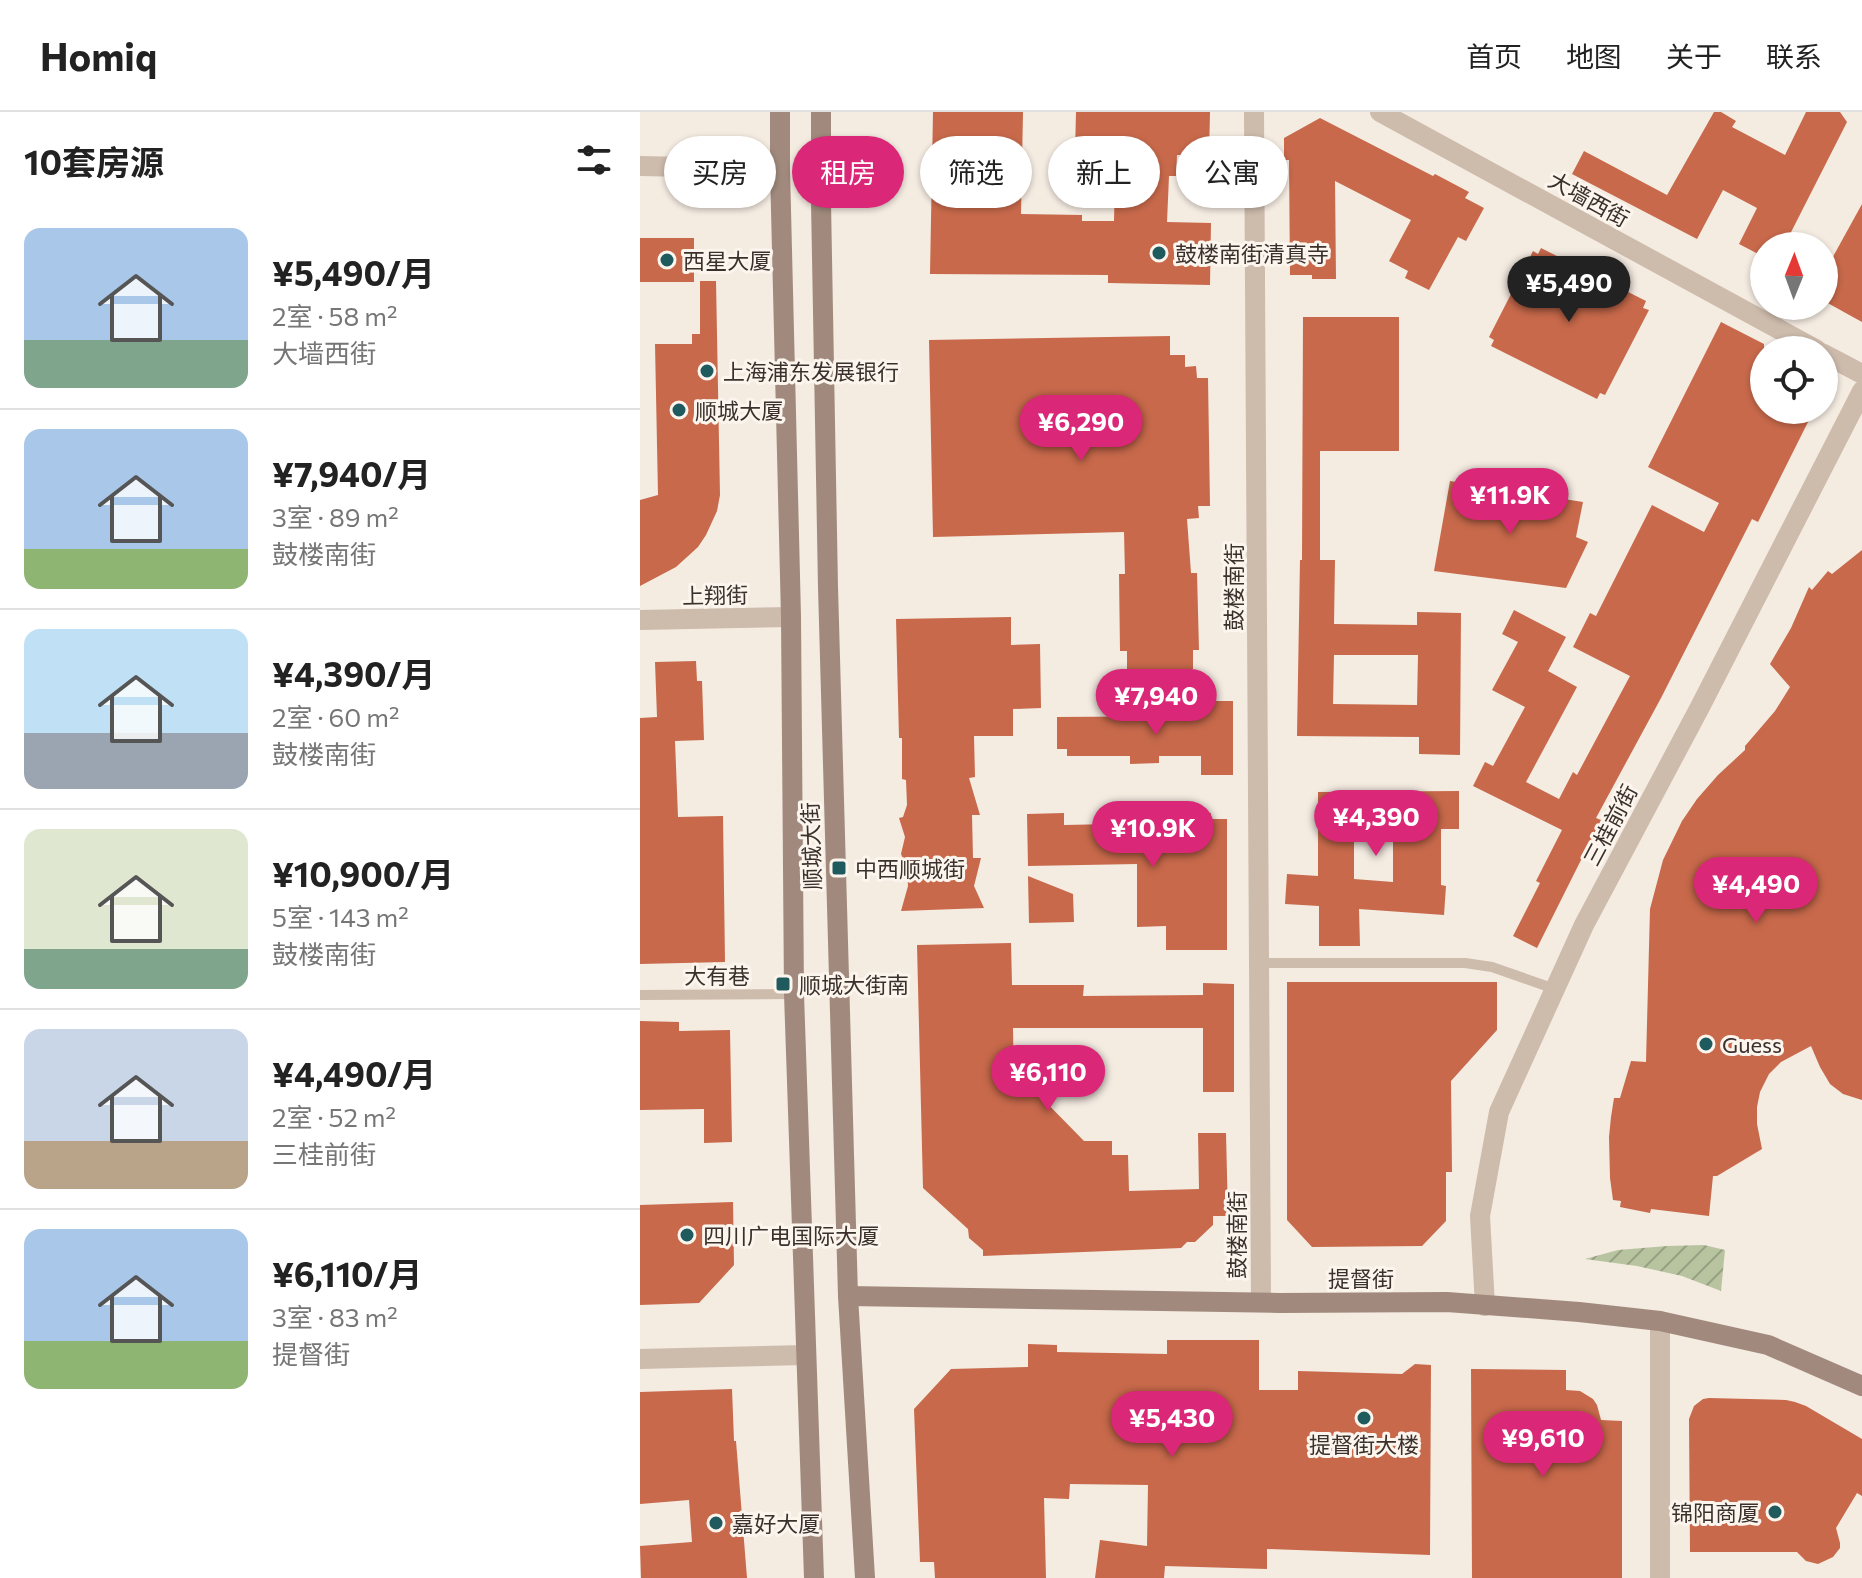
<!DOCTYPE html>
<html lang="zh">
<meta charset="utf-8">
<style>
:root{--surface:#fff;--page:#f2f2f2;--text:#222;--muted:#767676;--line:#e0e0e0;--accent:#db2777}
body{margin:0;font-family:Commissioner,"Noto Sans SC",sans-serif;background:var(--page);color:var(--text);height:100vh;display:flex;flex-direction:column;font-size:30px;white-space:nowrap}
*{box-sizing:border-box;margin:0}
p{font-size:26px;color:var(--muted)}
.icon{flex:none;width:44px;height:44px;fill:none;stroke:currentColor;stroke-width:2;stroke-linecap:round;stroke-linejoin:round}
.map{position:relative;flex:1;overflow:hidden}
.sheet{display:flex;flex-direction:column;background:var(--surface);width:640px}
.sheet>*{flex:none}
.banner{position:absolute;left:24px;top:24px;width:760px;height:72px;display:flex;gap:16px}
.needle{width:52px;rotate:1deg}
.fabs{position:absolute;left:1110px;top:120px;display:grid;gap:16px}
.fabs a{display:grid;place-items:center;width:88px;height:88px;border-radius:50%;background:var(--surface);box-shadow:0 2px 6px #0004;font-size:40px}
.price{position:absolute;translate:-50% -68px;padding:0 18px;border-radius:28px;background:var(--accent);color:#fff;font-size:26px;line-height:52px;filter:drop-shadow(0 2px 4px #0008)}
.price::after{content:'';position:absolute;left:50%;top:48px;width:24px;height:18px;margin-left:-12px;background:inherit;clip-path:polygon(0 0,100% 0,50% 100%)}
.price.current{background:#222;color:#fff}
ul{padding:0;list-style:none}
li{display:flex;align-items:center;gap:24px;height:200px;padding:0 24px}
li+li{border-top:2px solid var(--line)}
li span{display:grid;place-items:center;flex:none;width:224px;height:160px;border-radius:16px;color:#555}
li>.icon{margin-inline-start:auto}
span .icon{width:96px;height:96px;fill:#fffc;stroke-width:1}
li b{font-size:34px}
h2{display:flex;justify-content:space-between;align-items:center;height:96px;padding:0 24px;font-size:34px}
.chip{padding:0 28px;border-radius:36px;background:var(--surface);box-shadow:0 2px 6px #0004;font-size:28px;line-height:72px}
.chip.current{background:var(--accent);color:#fff}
header{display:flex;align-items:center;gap:48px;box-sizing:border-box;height:112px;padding:0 40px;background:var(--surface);border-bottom:2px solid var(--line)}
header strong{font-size:38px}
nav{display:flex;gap:44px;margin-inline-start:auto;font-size:28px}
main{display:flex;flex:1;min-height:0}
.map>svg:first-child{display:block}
</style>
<header>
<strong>Homiq</strong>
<nav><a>首页</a><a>地图</a><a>关于</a><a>联系</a></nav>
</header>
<main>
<section class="sheet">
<h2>10套房源<svg class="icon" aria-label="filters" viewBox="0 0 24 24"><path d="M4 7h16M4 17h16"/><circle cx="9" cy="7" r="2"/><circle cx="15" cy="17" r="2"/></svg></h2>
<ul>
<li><span style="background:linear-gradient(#a9c7e8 70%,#7fa58c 0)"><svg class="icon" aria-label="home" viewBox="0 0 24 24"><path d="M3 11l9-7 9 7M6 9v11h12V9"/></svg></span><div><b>¥5,490/月</b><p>2室 · 58 m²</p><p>大墙西街</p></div></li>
<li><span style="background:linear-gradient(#a9c7e8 75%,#8fb573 0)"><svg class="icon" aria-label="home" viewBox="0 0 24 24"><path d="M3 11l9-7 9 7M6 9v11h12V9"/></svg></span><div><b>¥7,940/月</b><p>3室 · 89 m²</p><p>鼓楼南街</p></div></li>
<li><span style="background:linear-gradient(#bfe0f5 65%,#9aa5b1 0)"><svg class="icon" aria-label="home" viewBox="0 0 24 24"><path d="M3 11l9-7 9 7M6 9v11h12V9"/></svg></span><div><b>¥4,390/月</b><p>2室 · 60 m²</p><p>鼓楼南街</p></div></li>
<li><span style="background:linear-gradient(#dfe7d0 75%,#7fa58c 0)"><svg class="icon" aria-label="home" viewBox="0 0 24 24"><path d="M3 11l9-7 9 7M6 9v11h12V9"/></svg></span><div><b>¥10,900/月</b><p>5室 · 143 m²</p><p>鼓楼南街</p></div></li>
<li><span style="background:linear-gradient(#c9d6e8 70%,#b9a48a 0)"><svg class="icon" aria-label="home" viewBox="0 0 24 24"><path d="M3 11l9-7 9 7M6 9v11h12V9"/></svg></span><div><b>¥4,490/月</b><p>2室 · 52 m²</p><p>三桂前街</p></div></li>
<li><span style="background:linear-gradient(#a9c7e8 70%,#8fb573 0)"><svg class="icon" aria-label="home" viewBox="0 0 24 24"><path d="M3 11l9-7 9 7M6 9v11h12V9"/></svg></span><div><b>¥6,110/月</b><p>3室 · 83 m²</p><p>提督街</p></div></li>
</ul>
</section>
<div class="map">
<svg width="1222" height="1466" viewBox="0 0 1222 1466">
<defs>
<pattern id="garden-furrows" width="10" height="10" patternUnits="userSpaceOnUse" patternTransform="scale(2)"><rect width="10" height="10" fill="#b8c4a0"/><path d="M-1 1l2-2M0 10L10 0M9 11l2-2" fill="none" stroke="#97a083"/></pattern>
</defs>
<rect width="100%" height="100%" fill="#f4ebe1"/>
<polygon fill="url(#garden-furrows)" points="1064,1133 1085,1138 1081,1179 1042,1164 997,1154 945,1147 978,1138 1027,1134"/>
<g fill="#c8694b" fill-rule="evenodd">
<polygon points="293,0 383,0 381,102 442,103 442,109 474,109 475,63 466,63 467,41 435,41 436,0 570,0 569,43 537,43 536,64 529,64 527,110 571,111 570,173 468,171 468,163 290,162"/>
<polygon points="1074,0 1081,0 1096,9 1092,15 1145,43 1166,0 1200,0 1207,10 1144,134 1124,134 1124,145 1099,132 1117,96 1083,78 1057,127 932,62 944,39 1027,83"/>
<polygon points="680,6 793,64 795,62 829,80 825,86 844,96 826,129 818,125 789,178 765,166 768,159 749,149 771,108 695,69 696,167 672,167 672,163 650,163 649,48 644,48 644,26"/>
<polygon points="1222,92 1222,210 1184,189 1184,161"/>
<rect x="0" y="126" width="54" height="44"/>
<polygon points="901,136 1006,189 1003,196 1009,198 965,283 960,281 957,287 851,234 854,228 849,225 893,139 898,142"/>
<polygon points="60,169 76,169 80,383 77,399 66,423 58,435 36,455 0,474 0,388 18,383 15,232 52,232 52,222 60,222"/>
<path d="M663 205H759V339H680V448H695L694 512 777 513V500L821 501 820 643 779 642V625L657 624 660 448H662ZM694 543H778L777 593 693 592Z"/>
<polygon points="1081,210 1124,232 1124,298 1174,298 1118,410 1112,407 1021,586 956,706 961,708 897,836 873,824 900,771 896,769 922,718 833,674 845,650 853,654 885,595 852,578 878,530 862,522 874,498 926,525 908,559 937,575 886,670 919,687 933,660 937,663 990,564 933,535 950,501 956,504 1012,393 1064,420 1079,391 1008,355"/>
<polygon points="530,224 530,243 545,243 545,255 556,254 557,266 568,266 570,394 558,394 559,406 547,407 551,461 557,461 559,538 553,538 553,557 487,559 487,539 480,539 479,462 485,462 484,420 293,425 289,228"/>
<polygon points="810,369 943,390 936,425 948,430 926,476 794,459"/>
<polygon points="1222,438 1222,988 1203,982 1190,972 1180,955 1171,934 1141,950 1129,962 1120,980 1117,995 1117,1012 1122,1037 1077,1064 1073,1064 1069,1104 1011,1097 1010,1101 980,1095 981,1089 973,1088 970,1066 969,1025 971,1005 974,986 980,986 991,949 1006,950 1010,797 1023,748 1042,709 1057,687 1078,663 1105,638 1105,634 1135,599 1150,575 1130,552 1151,516 1169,475 1172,478 1188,459 1192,462"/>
<polygon points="371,505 371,533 400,532 401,596 373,597 373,624 334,624 335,665 329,666 340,703 332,703 333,746 341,746 334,774 344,796 261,799 268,774 267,756 261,742 265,725 259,706 263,705 267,693 266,668 262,667 262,626 259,626 256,507"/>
<polygon points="56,549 57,569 62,569 64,628 35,629 38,705 83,704 85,850 0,852 0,606 17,605 15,550"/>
<polygon points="561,589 593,589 593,663 561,663 561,644 519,644 519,651 490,652 490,644 427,644 427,637 417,637 417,605 561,604"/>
<path d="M819 679V717H801V773L806 774 804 803 719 797 720 834H679V794L645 792 647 762 678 764V680ZM714 708H753V770L714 767Z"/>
<polygon points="424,701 424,713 521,711 521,701 571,701 571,707 587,707 587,838 526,838 526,814 497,815 497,752 388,754 387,702"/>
<polygon points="388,764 433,782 434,810 389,811"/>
<polygon points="371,831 372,873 444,873 443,884 563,883 563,871 594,872 594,980 563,980 563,916 373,916 374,977 393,977 444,1029 472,1029 472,1043 488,1043 489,1079 559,1077 558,1021 586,1021 588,1104 573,1104 573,1113 555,1130 547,1130 541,1136 343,1144 343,1138 329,1126 328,1117 283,1076 277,833"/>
<polygon points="647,870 857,870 857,918 811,969 812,1060 806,1060 806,1109 782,1134 672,1135 647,1108"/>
<polygon points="0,909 39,910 39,919 90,918 92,1030 64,1031 64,997 0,998"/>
<polygon points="93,1090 94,1153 59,1191 0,1193 0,1093"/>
<polygon points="527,1228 619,1228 619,1278 658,1278 658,1259 762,1262 775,1252 791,1253 790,1443 627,1437 627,1457 525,1454 524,1466 455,1466 460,1428 507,1434 508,1373 430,1372 429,1387 404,1386 406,1466 295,1466 294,1450 280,1450 274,1297 311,1257 388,1255 388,1232 417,1233 417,1240 527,1242"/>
<polygon points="831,1257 926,1258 926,1278 940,1279 953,1287 957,1293 961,1308 982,1309 982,1466 832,1466"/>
<polygon points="92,1277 94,1329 96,1329 107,1466 1,1466 0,1434 52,1430 49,1388 0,1392 0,1280"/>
<polygon points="1069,1286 1146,1288 1155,1290 1166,1294 1222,1327 1222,1384 1217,1381 1196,1416 1200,1431 1200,1436 1193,1445 1178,1452 1166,1449 1157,1440 1050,1440 1049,1307 1054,1294 1063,1287"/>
</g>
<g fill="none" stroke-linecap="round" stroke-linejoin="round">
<g stroke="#cdbbac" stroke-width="10">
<polyline points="619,851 825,851 852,855 915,877"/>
<polyline points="0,883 154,882"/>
</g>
<g stroke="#cdbbac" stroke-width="20">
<polyline points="614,0 621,1189"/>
<polyline points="740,0 1177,238"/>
<polyline points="0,54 140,57"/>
<polyline points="1184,242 1222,262"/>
<polyline points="0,508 151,505"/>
<polyline points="845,1194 840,1104 859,1000 944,813 1060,595 1222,279"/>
<polyline points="0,1247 165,1243"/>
<polyline points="1020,1466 1020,1209"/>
</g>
<g stroke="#a18a7d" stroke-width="20">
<polyline points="140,0 140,57 151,505 154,882 174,1466"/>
<polyline points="181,0 181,90 188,475 208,1184 225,1466"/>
<polyline points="208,1184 640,1191 807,1190 939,1200 1020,1209 1128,1233 1222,1274"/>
</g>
</g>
<g fill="#1f5a5e" stroke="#fbf5ee" stroke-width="3">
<circle cx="519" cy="141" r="8"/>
<circle cx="27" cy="148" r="8"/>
<circle cx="67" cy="259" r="8"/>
<circle cx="39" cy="298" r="8"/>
<rect x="191" y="748" width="16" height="16" rx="4"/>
<rect x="135" y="864" width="16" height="16" rx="4"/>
<circle cx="1066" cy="932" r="8"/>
<circle cx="47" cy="1123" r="8"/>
<circle cx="724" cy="1306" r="8"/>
<circle cx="1135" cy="1400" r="8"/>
<circle cx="76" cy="1411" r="8"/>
</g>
<g text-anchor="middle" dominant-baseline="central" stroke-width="6" stroke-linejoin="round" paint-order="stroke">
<g font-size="22" fill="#3b302b" stroke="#fbf5ee">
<text transform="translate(949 87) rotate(29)">大墙西街</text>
<text transform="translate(593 475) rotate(-90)">鼓楼南街</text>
<text transform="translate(75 483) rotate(-1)">上翔街</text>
<text transform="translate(970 713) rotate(-62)">三桂前街</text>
<text transform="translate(171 734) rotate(-92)">顺城大街</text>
<text x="77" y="863">大有巷</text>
<text transform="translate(596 1123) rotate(-90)">鼓楼南街</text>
<text x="721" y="1166">提督街</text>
</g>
<g font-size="22" fill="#3b302b" stroke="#fbf5ee" text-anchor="start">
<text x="535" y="141">鼓楼南街清真寺</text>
<text x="43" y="148">西星大厦</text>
<text x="83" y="259">上海浦东发展银行</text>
<text x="55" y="298">顺城大厦</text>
<text x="215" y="756">中西顺城街</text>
<text x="159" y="872">顺城大街南</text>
<text x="1082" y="932">Guess</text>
<text x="63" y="1123">四川广电国际大厦</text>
<text x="724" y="1332" text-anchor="middle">提督街大楼</text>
<text x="1119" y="1400" text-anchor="end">锦阳商厦</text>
<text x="92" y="1411">嘉好大厦</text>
</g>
</g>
</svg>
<div class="fabs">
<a><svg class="needle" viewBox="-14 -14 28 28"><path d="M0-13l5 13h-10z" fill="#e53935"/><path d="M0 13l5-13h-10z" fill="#767676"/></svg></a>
<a><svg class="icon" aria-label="locate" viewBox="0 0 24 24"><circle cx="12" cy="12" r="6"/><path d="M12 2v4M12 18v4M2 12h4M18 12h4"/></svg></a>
</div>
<b class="price current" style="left:929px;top:212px">¥5,490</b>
<b class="price" style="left:441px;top:351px">¥6,290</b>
<b class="price" style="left:870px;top:424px">¥11.9K</b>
<b class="price" style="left:516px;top:625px">¥7,940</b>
<b class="price" style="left:736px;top:746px">¥4,390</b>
<b class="price" style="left:513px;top:757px">¥10.9K</b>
<b class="price" style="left:1116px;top:813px">¥4,490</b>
<b class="price" style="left:408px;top:1001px">¥6,110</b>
<b class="price" style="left:532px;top:1347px">¥5,430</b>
<b class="price" style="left:903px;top:1367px">¥9,610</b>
<div class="banner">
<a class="chip">买房</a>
<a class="chip current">租房</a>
<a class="chip">筛选</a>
<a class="chip">新上</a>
<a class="chip">公寓</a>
</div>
</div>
</main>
